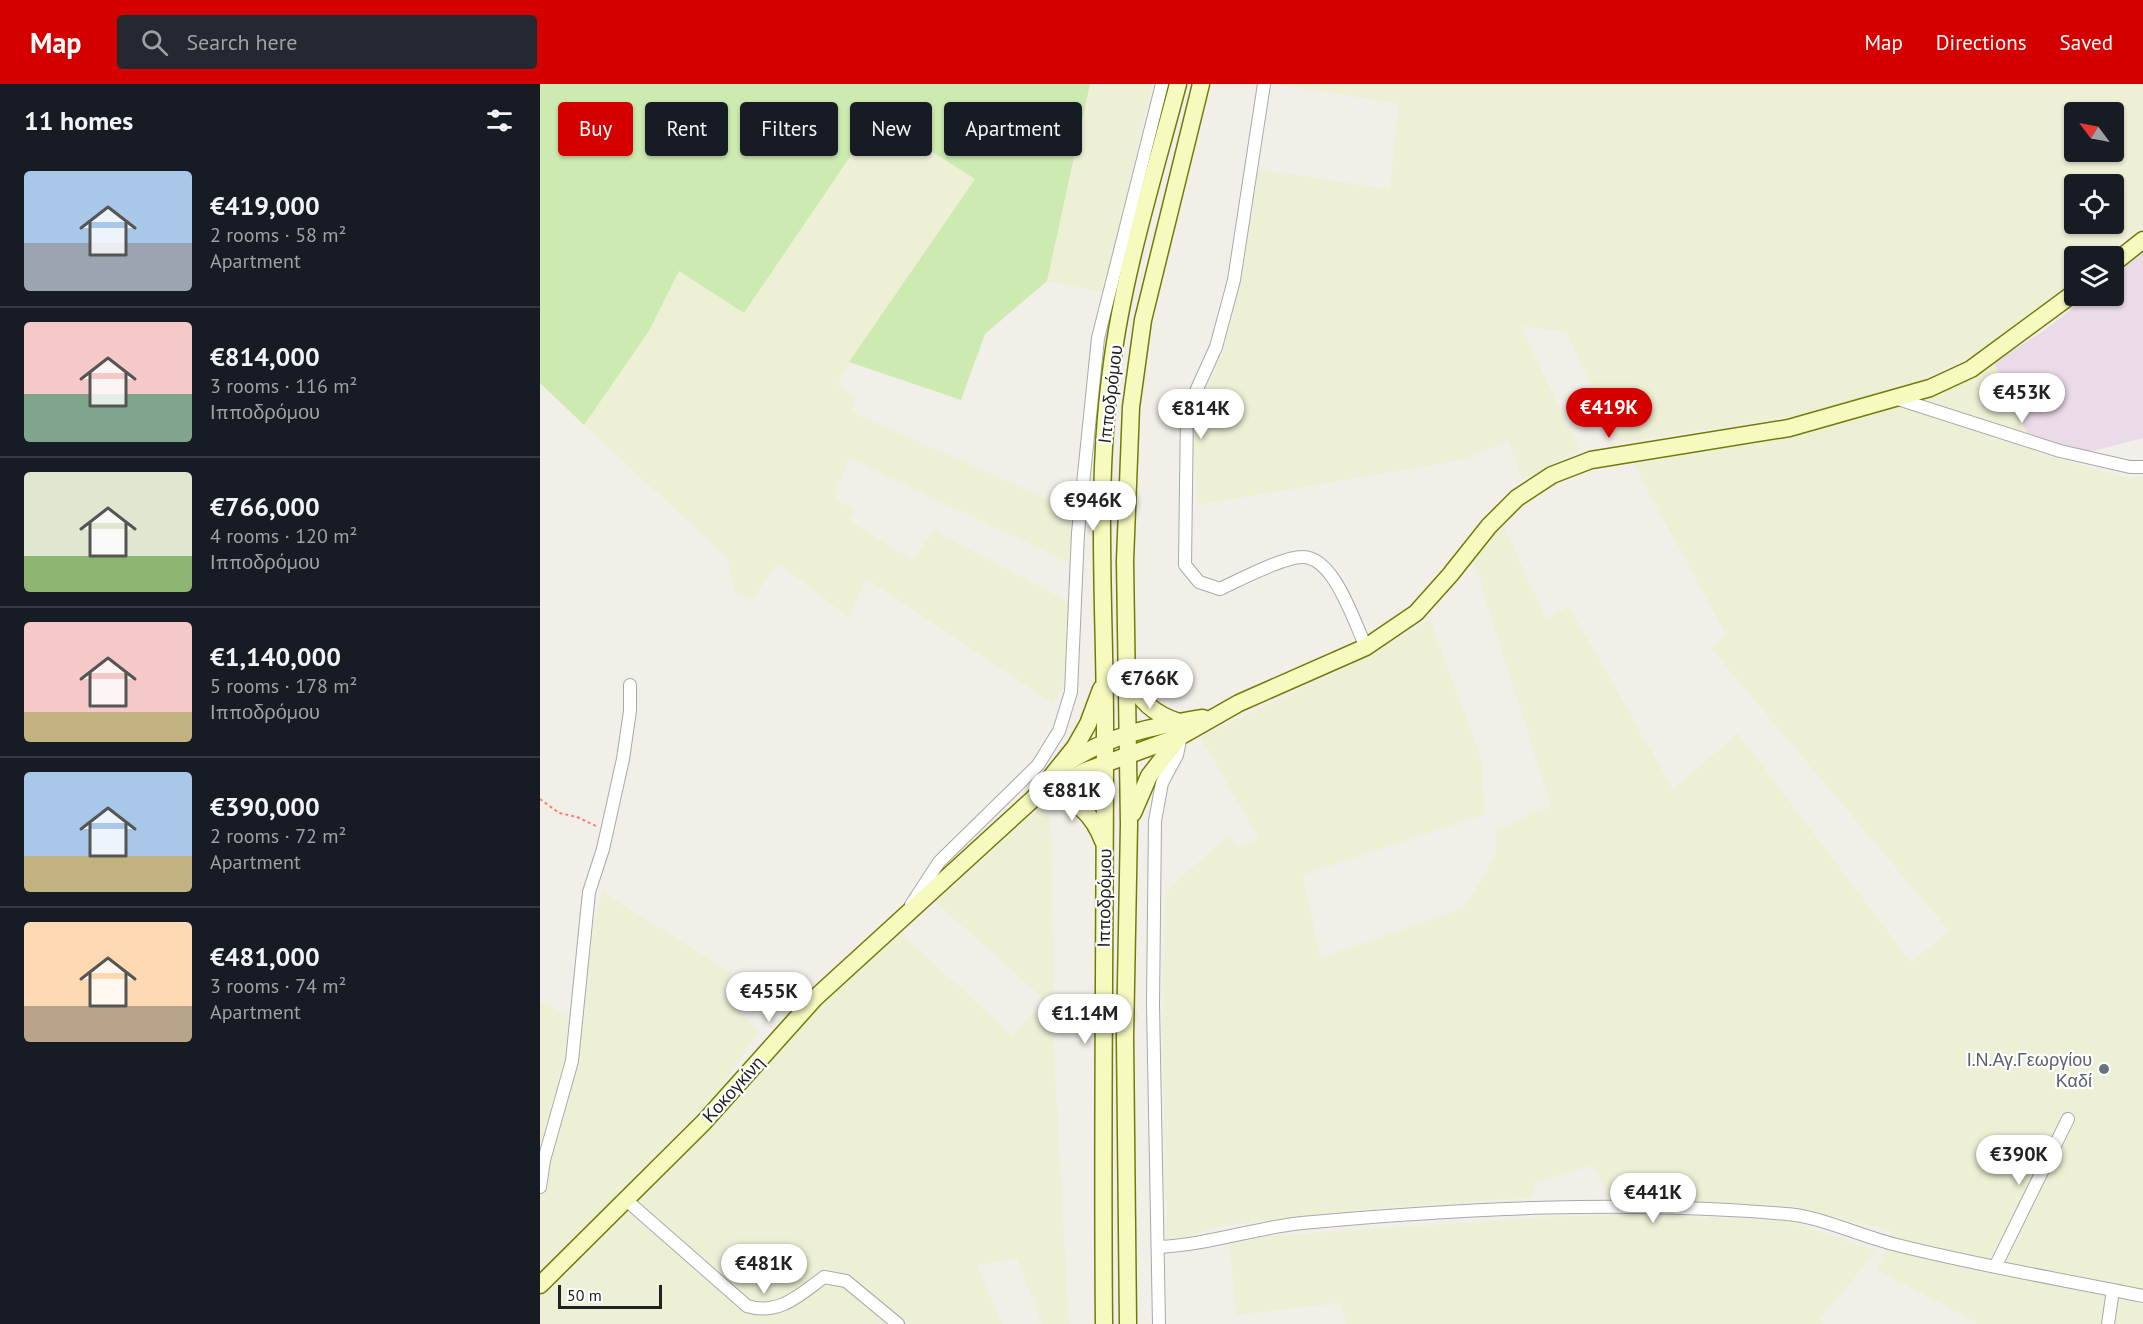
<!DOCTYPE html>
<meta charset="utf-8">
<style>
:root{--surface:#171b24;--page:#242831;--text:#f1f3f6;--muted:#9ea1a6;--line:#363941;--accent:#d40000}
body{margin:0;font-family:"PT Sans",sans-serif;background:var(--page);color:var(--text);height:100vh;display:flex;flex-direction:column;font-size:22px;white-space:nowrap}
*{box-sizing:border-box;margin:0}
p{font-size:20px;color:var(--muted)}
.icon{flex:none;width:33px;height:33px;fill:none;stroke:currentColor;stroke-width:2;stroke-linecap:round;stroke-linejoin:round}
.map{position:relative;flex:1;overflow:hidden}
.sheet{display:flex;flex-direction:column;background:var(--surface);width:540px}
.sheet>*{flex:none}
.hud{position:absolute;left:18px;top:18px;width:570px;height:54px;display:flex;gap:12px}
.needle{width:39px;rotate:302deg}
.fabs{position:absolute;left:1524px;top:18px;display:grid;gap:12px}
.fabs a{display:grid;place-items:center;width:60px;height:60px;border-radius:6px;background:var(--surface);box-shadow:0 2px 4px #0004;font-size:30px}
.scale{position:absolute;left:18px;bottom:15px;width:104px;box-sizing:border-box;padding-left:6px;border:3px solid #222;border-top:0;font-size:16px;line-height:21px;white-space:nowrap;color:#222;-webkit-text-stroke:4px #fff;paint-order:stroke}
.price{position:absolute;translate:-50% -51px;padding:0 14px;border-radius:21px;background:#fff;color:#222;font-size:20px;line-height:39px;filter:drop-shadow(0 2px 3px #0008)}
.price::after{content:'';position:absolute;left:50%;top:36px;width:18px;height:14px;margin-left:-9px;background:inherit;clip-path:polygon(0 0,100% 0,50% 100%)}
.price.selected{background:var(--accent);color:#fff}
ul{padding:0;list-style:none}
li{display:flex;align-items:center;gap:18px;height:150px;padding:0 24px}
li+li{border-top:2px solid var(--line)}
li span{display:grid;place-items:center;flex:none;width:168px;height:120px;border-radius:6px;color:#555}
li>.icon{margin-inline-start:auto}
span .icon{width:72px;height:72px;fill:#fffc;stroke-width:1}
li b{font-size:26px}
h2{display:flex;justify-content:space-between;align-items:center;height:72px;padding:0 24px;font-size:26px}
.chip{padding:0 21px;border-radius:6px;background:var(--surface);box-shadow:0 2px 4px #0004;font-size:21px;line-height:54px}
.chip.selected{background:var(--accent);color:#fff}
header{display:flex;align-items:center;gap:36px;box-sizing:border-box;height:84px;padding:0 30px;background:var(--accent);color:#fff}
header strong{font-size:28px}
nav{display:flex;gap:33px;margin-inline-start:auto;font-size:21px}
.search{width:420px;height:54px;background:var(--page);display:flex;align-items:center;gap:15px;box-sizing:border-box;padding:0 21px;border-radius:6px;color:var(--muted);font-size:22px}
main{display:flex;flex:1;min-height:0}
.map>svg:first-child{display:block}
</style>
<header>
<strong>Map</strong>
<div class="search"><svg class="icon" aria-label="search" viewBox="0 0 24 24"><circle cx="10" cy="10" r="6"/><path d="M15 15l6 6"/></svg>Search here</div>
<nav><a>Map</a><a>Directions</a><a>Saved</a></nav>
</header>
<main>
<section class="sheet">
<h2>11 homes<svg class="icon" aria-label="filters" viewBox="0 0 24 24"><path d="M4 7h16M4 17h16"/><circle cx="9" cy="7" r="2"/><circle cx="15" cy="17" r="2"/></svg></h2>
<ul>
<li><span style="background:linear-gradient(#a9c7e8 60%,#9aa5b1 0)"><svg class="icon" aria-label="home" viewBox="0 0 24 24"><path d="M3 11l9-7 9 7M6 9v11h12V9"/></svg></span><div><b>€419,000</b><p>2 rooms · 58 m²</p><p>Apartment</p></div></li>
<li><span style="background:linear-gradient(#f6c9c9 60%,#7fa58c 0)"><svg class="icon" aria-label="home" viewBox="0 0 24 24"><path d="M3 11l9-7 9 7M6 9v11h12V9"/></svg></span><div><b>€814,000</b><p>3 rooms · 116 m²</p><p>Ιπποδρόμου</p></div></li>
<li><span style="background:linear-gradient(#dfe7d0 70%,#8fb573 0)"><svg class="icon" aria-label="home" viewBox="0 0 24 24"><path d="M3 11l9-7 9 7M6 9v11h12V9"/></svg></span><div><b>€766,000</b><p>4 rooms · 120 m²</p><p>Ιπποδρόμου</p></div></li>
<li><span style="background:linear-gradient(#f6c9c9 75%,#c2b280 0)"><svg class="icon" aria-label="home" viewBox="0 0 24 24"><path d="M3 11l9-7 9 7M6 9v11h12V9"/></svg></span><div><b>€1,140,000</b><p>5 rooms · 178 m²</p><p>Ιπποδρόμου</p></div></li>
<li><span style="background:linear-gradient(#a9c7e8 70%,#c2b280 0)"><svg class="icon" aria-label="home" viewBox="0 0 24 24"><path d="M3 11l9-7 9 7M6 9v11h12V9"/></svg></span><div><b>€390,000</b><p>2 rooms · 72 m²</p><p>Apartment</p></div></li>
<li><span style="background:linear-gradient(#ffd9b3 70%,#b9a48a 0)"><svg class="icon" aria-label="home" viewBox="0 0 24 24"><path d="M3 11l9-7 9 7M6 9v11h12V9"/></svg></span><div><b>€481,000</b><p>3 rooms · 74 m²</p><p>Apartment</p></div></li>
</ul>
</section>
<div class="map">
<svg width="1603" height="1240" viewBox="0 0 1603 1240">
<rect width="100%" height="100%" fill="#f2efe9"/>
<polygon fill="#ebdbe8" points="1603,168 1603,354 1549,368 1488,351 1454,279 1506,245 1548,212 1574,212 1574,191"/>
<g fill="#eef0d5" fill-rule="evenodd">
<polygon points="550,0 612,0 564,209 507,197"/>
<path d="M734 0H1603V141L1563 172H1534V195L1442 267 1362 305 1258 332 1078 359 1026 248 981 242 1040 366 983 395 968 358 923 376 658 421 653 364 655 331 684 265 717 85 850 105 858 20ZM1534 28H1574V68H1534ZM1534 100H1574V140H1534Z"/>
<polygon points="337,33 436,94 309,278 297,301 316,313 312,328 532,426 530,479 309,374 294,413 315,427 310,437 373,476 393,446 528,517 528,556 523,604 513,620 326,495 309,534 238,479 212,516 195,509 186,473 44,341 109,247 139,187 204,229"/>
<polygon points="1454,279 1496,369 1589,394 1603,393 1603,1240 1440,1240 1337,1186 1352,1147 1254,1123 1174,1118 1071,1116 1053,1081 995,1099 991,1114 828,1125 681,1142 644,1154 626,1155 622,920 626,807 687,752 699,762 719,755 660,653 827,573 890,535 941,674 945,730 763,791 780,874 924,824 955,772 956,746 1011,722 933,476 963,440 1006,535 1029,522 1133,705 1198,649 1371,878 1409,847 1171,565 1186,551 1093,380 1266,347 1385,316"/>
<polygon points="502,722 511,736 515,988 529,1240 502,1240 477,1175 437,1181 462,1240 0,1240 0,1212 98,1114 272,929 342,860 360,848 472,951 506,917 395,818"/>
<polygon points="63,808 192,889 180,911 219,947 180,1006 0,1190 0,1064 9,1068 47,862"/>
<polygon points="0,918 28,931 25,982 0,1063"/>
<polygon points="1093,1130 1249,1137 1337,1167 1279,1236 1283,1240 806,1240 801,1219 696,1231 689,1155 1002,1133"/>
</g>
<polygon fill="#cdebb0" points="0,0 550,0 507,197 445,250 421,316 309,278 435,95 337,33 204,229 139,187 109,247 44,341 0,299"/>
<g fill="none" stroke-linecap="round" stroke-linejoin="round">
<defs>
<g id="street">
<path d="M724 0 694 196 676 263 647 327 645 481 659 498 680 505C699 496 743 473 762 473 794 472 814 538 826 563"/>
<polyline points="1358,315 1520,367 1590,383 1603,383"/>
<polyline points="371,821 399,778 498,681 519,647 531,608 538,449 558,254 622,0"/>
<polyline points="0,1103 4,1076 32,977 49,808 63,765 83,675 90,627 90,601"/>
<path d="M85 1115 207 1222C238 1232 260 1211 284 1193L306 1197 358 1240"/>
<path d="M619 1163C667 1161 714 1144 762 1139 921 1124 1087 1116 1247 1130 1278 1132 1321 1152 1353 1160 1435 1181 1520 1195 1603 1212"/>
<polyline points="1456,1181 1528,1035"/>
<polyline points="619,1240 613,920 615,737 622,699 637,671 641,652"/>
<polyline points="1568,1240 1573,1206"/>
</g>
<g id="secondary">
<polyline points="1574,179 1603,156"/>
<path d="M591 595C599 618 616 631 639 638"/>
<path d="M527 679C569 651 614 642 663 634"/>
<path d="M509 707C536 716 553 730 563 757"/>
<polyline points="494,714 545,687 641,652 699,619 826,563 876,529 910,491 949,442 977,414 1012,391 1051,376 1249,344 1390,304 1431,285 1534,209"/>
<polyline points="593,729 609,692 636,657"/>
<polyline points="0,1201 164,1038 275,914 494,714 535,663 548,640 561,605"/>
<path d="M564 1240C562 1041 565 843 565 644 565 525 555 405 571 287 583 190 613 95 638 0"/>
<polyline points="588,1240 585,953 589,740 585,477 591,323 603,236 661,0"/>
</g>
</defs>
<use href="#street" stroke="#a9a9a9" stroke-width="14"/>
<use href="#secondary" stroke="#707d05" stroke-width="19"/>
<polyline stroke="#fa8072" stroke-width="2" stroke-dasharray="3 3" stroke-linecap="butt" points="0,715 19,729 37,733 56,742"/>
<use href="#street" stroke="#fff" stroke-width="12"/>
<use href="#secondary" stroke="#f7fabf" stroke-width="16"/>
</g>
<circle fill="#6b7280" stroke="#fff" stroke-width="2" cx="1564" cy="985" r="6"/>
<g text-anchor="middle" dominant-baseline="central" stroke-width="4.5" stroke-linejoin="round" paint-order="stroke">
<g font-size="18" fill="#222" stroke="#fff">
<text transform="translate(570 310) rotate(-83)">Ιπποδρόμου</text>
<text transform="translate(564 814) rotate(-89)">Ιπποδρόμου</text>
<text transform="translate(193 1005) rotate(-48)">Κοκογκίνη</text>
</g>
<g font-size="18" fill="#5b616d" stroke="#fff" text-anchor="end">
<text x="1552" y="975">Ι.Ν.Αγ.Γεωργίου<tspan x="1552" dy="21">Καδί</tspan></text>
</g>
</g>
</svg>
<div class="fabs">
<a><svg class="needle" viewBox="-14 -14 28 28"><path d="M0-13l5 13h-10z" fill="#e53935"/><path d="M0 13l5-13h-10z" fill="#9ea1a6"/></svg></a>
<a><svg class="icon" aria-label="locate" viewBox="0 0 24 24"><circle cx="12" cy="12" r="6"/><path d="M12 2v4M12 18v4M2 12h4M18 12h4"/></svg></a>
<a><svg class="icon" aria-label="layers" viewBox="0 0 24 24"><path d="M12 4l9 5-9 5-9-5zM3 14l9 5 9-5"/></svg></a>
</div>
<div class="scale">50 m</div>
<b class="price" style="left:1482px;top:340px">€453K</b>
<b class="price selected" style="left:1069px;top:355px">€419K</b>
<b class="price" style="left:661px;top:356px">€814K</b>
<b class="price" style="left:553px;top:448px">€946K</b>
<b class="price" style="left:610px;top:626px">€766K</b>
<b class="price" style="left:532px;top:738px">€881K</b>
<b class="price" style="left:229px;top:939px">€455K</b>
<b class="price" style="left:545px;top:961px">€1.14M</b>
<b class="price" style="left:1479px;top:1102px">€390K</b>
<b class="price" style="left:1113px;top:1140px">€441K</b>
<b class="price" style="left:224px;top:1211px">€481K</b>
<div class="hud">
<a class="chip selected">Buy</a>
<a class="chip">Rent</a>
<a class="chip">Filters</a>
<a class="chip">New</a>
<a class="chip">Apartment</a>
</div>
</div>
</main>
